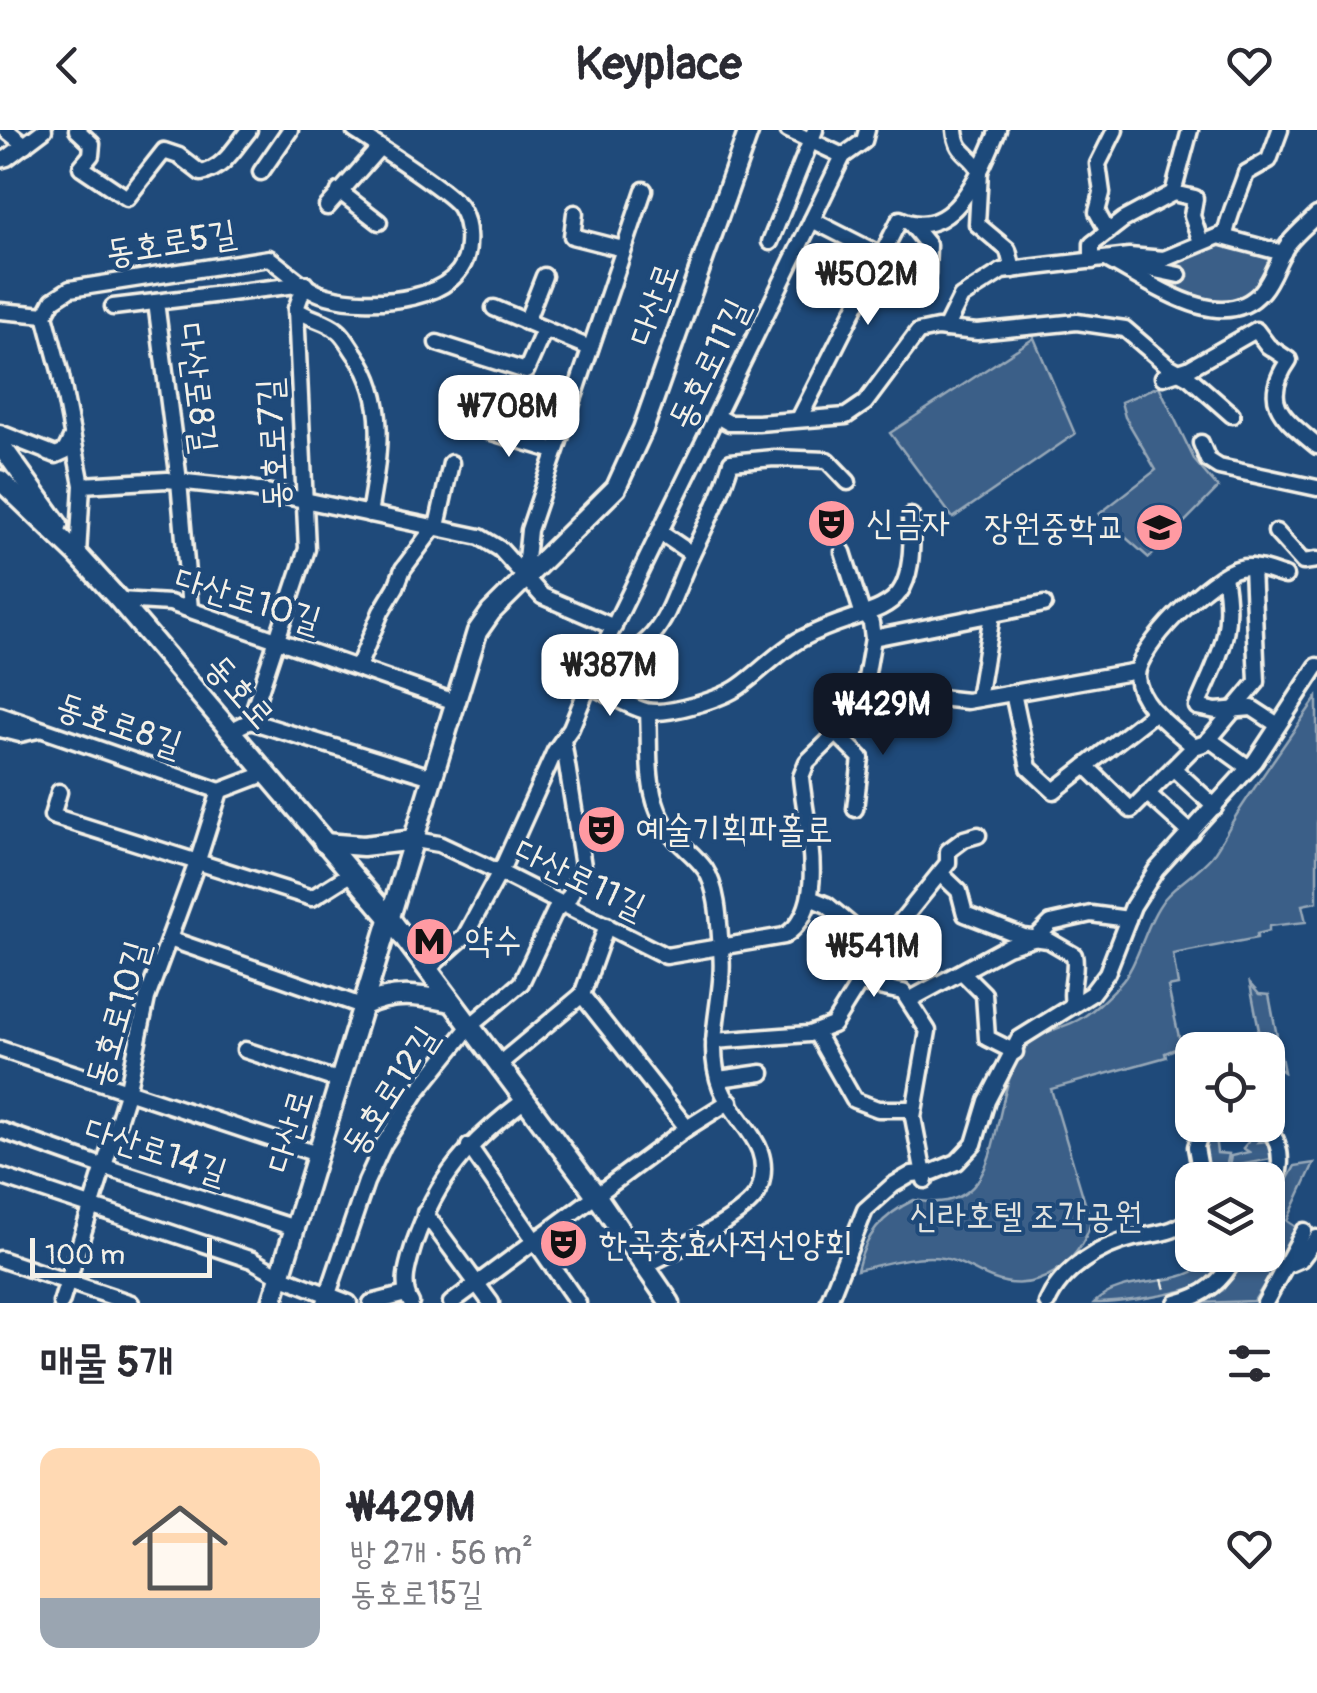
<!DOCTYPE html>
<html lang="ko">
<meta charset="utf-8">
<style>
:root{--surface:#fff;--page:#f7f7f7;--text:#2b2b33;--muted:#7c7c81;--accent:#111827}
body{margin:0;font-family:Pangolin,"Poor Story",sans-serif;background:var(--page);color:var(--text);height:100vh;display:flex;flex-direction:column;font-size:38px;white-space:nowrap}
*{box-sizing:border-box;margin:0}
p{font-size:32px;color:var(--muted)}
.icon{flex:none;width:55px;height:55px;fill:none;stroke:currentColor;stroke-width:2;stroke-linecap:round;stroke-linejoin:round}
.map{position:relative;height:1173px;overflow:hidden}
.drawer{display:flex;flex-direction:column;background:var(--surface);flex:1}
.drawer>*{flex:none}
.buttons{position:absolute;left:1175px;top:902px;display:grid;gap:20px}
.buttons a{display:grid;place-items:center;width:110px;height:110px;border-radius:20px;background:var(--surface);box-shadow:0 2px 8px #0004;font-size:50px}
.scale{position:absolute;left:30px;bottom:25px;width:182px;box-sizing:border-box;padding-left:10px;border:5px solid #f4f1e8;border-top:0;font-size:28px;line-height:35px;white-space:nowrap;color:#f4f1e8;-webkit-text-stroke:8px #1f4a7a;paint-order:stroke}
.price{position:absolute;translate:-50% -85px;padding:0 22px;border-radius:20px;background:#fff;color:#222;font-size:32px;line-height:65px;filter:drop-shadow(0 2px 5px #0008)}
.price::after{content:'';position:absolute;left:50%;top:60px;width:30px;height:22px;margin-left:-15px;background:inherit;clip-path:polygon(0 0,100% 0,50% 100%)}
.price.selected{background:var(--accent);color:#fff}
ul{padding:0;list-style:none}
li{display:flex;align-items:center;gap:30px;height:250px;padding:0 40px}
li span{display:grid;place-items:center;flex:none;width:280px;height:200px;border-radius:20px;color:#555}
li>.icon{margin-inline-start:auto}
span .icon{width:120px;height:120px;fill:#fffc;stroke-width:1}
li b{font-size:42px}
h2{display:flex;justify-content:space-between;align-items:center;height:120px;padding:0 40px;font-size:42px}
header{display:flex;justify-content:space-between;align-items:center;height:130px;padding:0 40px;background:var(--surface);font-size:45px;font-weight:700}
.map>svg:first-child{display:block}
</style>
<header><svg class="icon" aria-label="back" viewBox="0 0 24 24"><path d="M15 5l-7 7 7 7"/></svg>Keyplace<svg class="icon" aria-label="heart" viewBox="0 0 24 24"><path d="M12 20l-8-8c-3-5 5-10 8-4 3-6 11-1 8 4z"/></svg></header>
<div class="map">
<svg width="1317" height="1173" viewBox="0 0 1317 1173">
<rect width="100%" height="100%" fill="#1f4a7a"/>
<filter id="ink" filterUnits="userSpaceOnUse"><feTurbulence type="fractalNoise" baseFrequency=".01" numOctaves="2"/><feDisplacementMap in="SourceGraphic" scale="20" xChannelSelector="R" yChannelSelector="G"/><feConvolveMatrix kernelMatrix="1 2 1 2 8 2 1 2 1" color-interpolation-filters="sRGB"/></filter>
<g filter="url(#ink)">
<g fill="#3a5f88" stroke="#97a8b8" stroke-width="2.5">
<path d="M1220 109 1278 126C1241 192 1212 181 1156 144L1161 132Z"/>
<polygon points="1034,208 1075,304 953,388 890,303"/>
<polygon points="1159,256 1195,331 1218,358 1149,428 1099,384 1156,340 1125,287 1121,272"/>
<path d="M1317 567V772L1302 775 1306 792 1269 796V801L1257 804V808L1173 824 1178 855 1168 857 1181 916 1259 900 1250 854 1259 864 1269 865 1284 942 1268 931V920H1251L1243 914 1215 920H1192V925L1182 927 1180 917 1165 923 1166 927 1051 959 1091 1093C1079 1134 1037 1165 994 1149 976 1143 962 1131 943 1128 915 1124 884 1134 857 1140 865 1106 882 1085 914 1070 1013 1090 984 969 1025 918 1037 902 1061 899 1078 890 1093 882 1107 867 1119 855 1139 835 1145 792 1165 768 1178 753 1198 742 1211 727 1222 713 1229 696 1239 681 1264 643 1291 605 1317 567Z"/>
<polygon points="1216,995 1254,995 1264,1005 1258,1012 1268,1011 1271,1029 1229,1037 1231,1026 1249,1022 1243,1018 1249,1011 1245,998 1225,997 1222,1001 1225,1007 1215,1007 1217,1023 1229,1024 1226,1038 1209,1041 1205,1011 1209,1005 1215,1006 1208,1003"/>
<polygon points="1314,1033 1287,1091 1299,1099 1254,1171 1201,1173 1223,1160 1245,1125 1268,1125 1268,1085 1295,1036"/>
<path d="M1212 1125H1227C1222 1134 1217 1144 1209 1150 1190 1164 1118 1173 1094 1173 1126 1141 1187 1163 1212 1125Z"/>
</g>
<g fill="none" stroke-linecap="round" stroke-linejoin="round">
<defs>
<g id="minor">
<polyline points="6,0 25,15"/>
<path d="M77 0 92 14 91 25 81 37 127 68 164 21 179 26 201 43C224 39 235 17 249 0"/>
<polyline points="788,0 843,26"/>
<path d="M955 0C957 26 971 22 980 41L977 94 1008 120 1013 140"/>
<polyline points="0,30 7,28 44,0"/>
<polyline points="261,42 290,0"/>
<polyline points="339,61 379,92"/>
<polyline points="1173,63 1195,68 1192,86 1201,112"/>
<polyline points="327,77 379,18"/>
<polyline points="575,83 572,106 623,119"/>
<polyline points="812,90 881,125"/>
<polyline points="910,93 928,115 927,145"/>
<polyline points="1108,102 1097,82 1102,63 1098,34 1115,0"/>
<path d="M1225 107C1228 84 1239 66 1246 43L1269 30 1280 0"/>
<polyline points="770,112 815,0"/>
<path d="M1106 129C1146 149 1222 209 1262 161 1274 147 1278 127 1289 113 1297 103 1308 94 1317 85"/>
<polyline points="1092,131 1092,114 1123,90 1173,63 1190,0"/>
<polyline points="1131,135 1179,145"/>
<polyline points="156,172 179,351 190,479"/>
<polyline points="113,177 305,154"/>
<polyline points="494,178 590,218"/>
<path d="M296 179C309 189 325 190 337 200 345 206 350 217 356 225 390 273 378 330 369 384"/>
<polyline points="0,181 45,185"/>
<polyline points="526,192 544,146"/>
<polyline points="945,199 961,167 1002,141 1129,126 1164,129 1219,106 1283,123"/>
<polyline points="437,213 526,241 544,200"/>
<path d="M1163 247 1188 239 1256 200 1268 216 1289 230C1259 273 1284 288 1317 316"/>
<polyline points="717,286 729,293 758,293 846,286 865,273 918,202 937,198 977,202 1077,192 1125,199 1168,236 1190,248 1232,285"/>
<path d="M799 289 900 89C954 114 982 38 998 0"/>
<polyline points="475,297 555,321"/>
<polyline points="0,303 56,325 65,321 71,309"/>
<polyline points="1201,313 1208,330 1219,337 1317,358"/>
<polyline points="82,355 167,350 252,359 480,407 500,419 542,466 614,497"/>
<polyline points="1276,402 1303,432 1317,430"/>
<polyline points="661,403 692,424"/>
<path d="M78 425 82 355 60 241 45 185 53 170 70 159 269 128C286 140 306 161 327 166 370 178 466 173 468 115 469 103 467 88 460 77 452 63 373 13 354 0"/>
<path d="M1224 446C1235 505 1218 526 1197 577L1216 581 1252 578 1278 595"/>
<polyline points="524,449 529,400 644,60"/>
<polyline points="119,470 170,473 455,572"/>
<polyline points="873,508 1044,474"/>
<polyline points="358,537 381,482 396,457 403,439 438,392 451,333"/>
<path d="M597 538C670 514 665 478 695 418 709 389 722 363 731 332L774 328 827 330 848 352"/>
<polyline points="865,553 911,565 967,571 1137,541"/>
<path d="M590 555C608 564 627 576 646 581 667 586 722 569 740 556 760 542 779 521 801 509 877 469 917 497 911 386"/>
<polyline points="1013,563 1029,638 1054,661 1155,582"/>
<polyline points="978,569 992,485"/>
<polyline points="0,585 220,661"/>
<polyline points="250,591 432,647"/>
<polyline points="0,599 20,604 38,600"/>
<polyline points="230,601 250,591 307,419 296,179 305,154"/>
<polyline points="836,603 861,628 855,679"/>
<polyline points="1209,609 1249,638"/>
<path d="M1194 617C1174 598 1139 577 1137 547 1136 517 1212 444 1240 438 1254 434 1271 442 1285 446"/>
<polyline points="1086,636 1131,680 1194,617 1206,613 1257,552 1252,437"/>
<polyline points="1173,638 1215,677"/>
<polyline points="59,662 52,686 312,768 350,744"/>
<polyline points="1147,663 1191,703"/>
<path d="M415 710 439 714 499 742 666 826 784 806C831 778 805 694 801 647L807 632 845 595 863 565 868 537 873 508 871 493 861 479 843 422"/>
<path d="M940 743 959 761 965 784 1024 807 1048 810 1074 825C1078 841 1069 857 1073 874"/>
<polyline points="810,768 827,775 880,819"/>
<polyline points="169,809 362,876"/>
<polyline points="428,839 465,806 504,734 555,621 571,598 609,506 843,26 864,11 867,0"/>
<polyline points="962,842 984,864 987,908 1015,922"/>
<polyline points="859,853 903,862 928,901 913,987 925,1050"/>
<polyline points="582,865 687,998"/>
<polyline points="909,870 1007,817 1036,808 1051,793 1091,784 1128,789"/>
<polyline points="816,903 854,970 878,979 914,979"/>
<polyline points="714,911 809,904 833,895 886,810 948,733 948,721 964,709 978,705"/>
<polyline points="0,919 317,1024"/>
<polyline points="245,920 340,951"/>
<polyline points="498,935 582,865 607,795"/>
<polyline points="719,949 762,943"/>
<path d="M1267 995C1287 1021 1281 1046 1268 1072"/>
<polyline points="0,1000 105,1037 295,1098"/>
<polyline points="469,1016 578,1173"/>
<polyline points="0,1046 252,1130 280,1146 349,1173"/>
<polyline points="1202,1050 1196,1017 1203,995"/>
<polyline points="425,1083 491,1173"/>
<polyline points="0,1129 131,1173"/>
<path d="M646 1135C671 1123 749 1085 759 1060 776 1013 735 994 721 958 703 912 726 867 721 821 719 797 719 760 705 739 688 716 671 713 658 680 646 651 650 613 648 582"/>
<polyline points="1285,1136 1301,1129 1317,1108"/>
<polyline points="61,1173 127,963 147,868 198,730 220,661 267,643"/>
<polyline points="325,1173 366,1052 383,1015 417,962 470,896 521,853 555,781 570,766 583,736 563,610"/>
<polyline points="371,1173 406,1164"/>
<path d="M411 1173C400 1155 408 1134 414 1114 437 1047 469 1012 525 970"/>
<polyline points="451,1173 687,998 730,971"/>
<polyline points="828,1173 865,1080 893,1055 912,1044 933,1042 957,1032 974,1014 987,971 1019,909 1091,864 1107,843 1133,776 1156,740 1255,631 1317,536"/>
<path d="M1047 1173C1061 1140 1099 1116 1134 1108 1156 1103 1178 1104 1192 1085"/>
<path d="M1176 1173C1206 1166 1222 1151 1237 1125"/>
<polyline points="1265,1173 1304,1101"/>
</g>
<g id="major">
<polyline points="0,314 58,395"/>
<polyline points="0,350 78,425 119,470 391,790 596,1065 670,1173"/>
<polyline points="324,713 363,716 415,710"/>
<path d="M362 876C393 861 419 865 451 872"/>
<polyline points="272,1173 477,502 491,482 616,358 643,299 749,0"/>
</g>
</defs>
<use href="#minor" stroke="#f4f1e8" stroke-width="21"/>
<use href="#major" stroke="#f4f1e8" stroke-width="25"/>
<polyline stroke="#f4f1e8" stroke-width="2.5" stroke-dasharray="10 8" stroke-linecap="butt" points="1162,1149 1166,1163"/>
<use href="#minor" stroke="#1f4a7a" stroke-width="14"/>
<use href="#major" stroke="#1f4a7a" stroke-width="18"/>
</g>
</g>
<defs>
<symbol id="theatre-disc" viewBox="-11 -11 22 22"><circle r="9.5" fill="#ff9aa2" stroke="#1f4a7a"/><path d="M-5-5.5Q0-4 5-5.5V0Q5 5 0 6Q-5 5-5 0ZM-3.3-2.5H-1v1.5H-3.3ZM1-2.5H3.3v1.5H1ZM-2.8 1Q0 5.5 2.8 1Z" fill="#111"/></symbol>
<symbol id="school-disc" viewBox="-11 -11 22 22"><circle r="9.5" fill="#ff9aa2" stroke="#1f4a7a"/><path d="M0-5L7-2L0 1L-7-2ZM-4 1L0 2.5L4 1V4Q0 6-4 4Z" fill="#111"/></symbol>
<symbol id="metro-disc" viewBox="-11 -11 22 22"><circle r="9.5" fill="#ff9aa2" stroke="#1f4a7a"/><path d="M-5.5 5V-5H-3L0 0L3-5H5.5V5H3V-.5L0 4L-3-.5V5Z" fill="#111"/></symbol>
</defs>
<g fill-rule="evenodd">
<use href="#theatre-disc" x="804" y="366" width="55" height="55"/>
<use href="#school-disc" x="1132" y="370" width="55" height="55"/>
<use href="#theatre-disc" x="574" y="672" width="55" height="55"/>
<use href="#metro-disc" x="402" y="784" width="55" height="55"/>
<use href="#theatre-disc" x="536" y="1086" width="55" height="55"/>
</g>
<g text-anchor="middle" dominant-baseline="central" stroke-width="8" stroke-linejoin="round" paint-order="stroke">
<g font-size="35" fill="#f4f1e8" stroke="#1f4a7a">
<text transform="translate(171 113) rotate(-9)">동호로5길</text>
<text transform="translate(654 174) rotate(-70)">다산로</text>
<text transform="translate(709 234) rotate(-64)">동호로11길</text>
<text transform="translate(197 258) rotate(83)">다산로8길</text>
<text transform="translate(273 314) rotate(-93)">동호로7길</text>
<text transform="translate(248 470) rotate(17)">다산로10길</text>
<text transform="translate(240 562) rotate(49)">동호로</text>
<text transform="translate(119 595) rotate(19)">동호로8길</text>
<text transform="translate(580 749) rotate(26)">다산로11길</text>
<text transform="translate(118 884) rotate(-74)">동호로10길</text>
<text transform="translate(390 961) rotate(-57)">동호로12길</text>
<text transform="translate(290 1001) rotate(-73)">다산로</text>
<text transform="translate(156 1021) rotate(18)">다산로14길</text>
</g>
<g font-size="35" fill="#f4f1e8" stroke="#1f4a7a" text-anchor="start">
<text x="866" y="393">신금자</text>
<text x="1125" y="398" text-anchor="end">장원중학교</text>
<text x="636" y="700">예술기획파홀로</text>
<text x="465" y="811">약수</text>
<text x="599" y="1114">한국충효사적선양회</text>
</g>
<g font-size="35" fill="#e1e2de" stroke="#1f4a7a">
<text x="1026" y="1086">신라호텔 조각공원</text>
</g>
</g>
</svg>
<div class="buttons">
<a><svg class="icon" aria-label="locate" viewBox="0 0 24 24"><circle cx="12" cy="12" r="6"/><path d="M12 2v4M12 18v4M2 12h4M18 12h4"/></svg></a>
<a><svg class="icon" aria-label="layers" viewBox="0 0 24 24"><path d="M12 4l9 5-9 5-9-5zM3 14l9 5 9-5"/></svg></a>
</div>
<div class="scale">100 m</div>
<b class="price" style="left:868px;top:198px">₩502M</b>
<b class="price" style="left:509px;top:330px">₩708M</b>
<b class="price" style="left:610px;top:589px">₩387M</b>
<b class="price selected" style="left:883px;top:628px">₩429M</b>
<b class="price" style="left:874px;top:870px">₩541M</b>
</div>
<section class="drawer">
<h2>매물 5개<svg class="icon" aria-label="filters" viewBox="0 0 24 24"><path d="M4 7h16M4 17h16"/><circle cx="9" cy="7" r="2"/><circle cx="15" cy="17" r="2"/></svg></h2>
<ul>
<li><span style="background:linear-gradient(#ffd9b3 75%,#9aa5b1 0)"><svg class="icon" aria-label="home" viewBox="0 0 24 24"><path d="M3 11l9-7 9 7M6 9v11h12V9"/></svg></span><div><b>₩429M</b><p>방 2개 · 56 m²</p><p>동호로15길</p></div><svg class="icon" aria-label="heart" viewBox="0 0 24 24"><path d="M12 20l-8-8c-3-5 5-10 8-4 3-6 11-1 8 4z"/></svg></li>
</ul>
</section>
